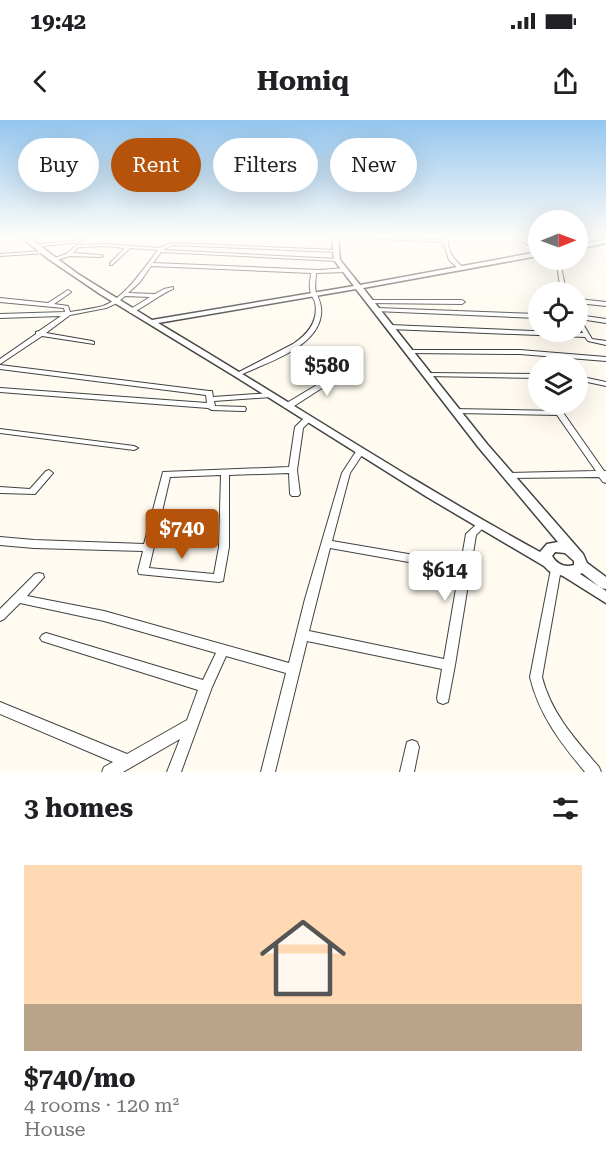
<!DOCTYPE html>
<meta charset="utf-8">
<style>
:root{--surface:#fff;--page:#f6f6f6;--text:#202124;--muted:#757577;--line:#e0e0e0;--accent:#b45309}
body{margin:0;font-family:"Roboto Serif",serif;background:var(--page);color:var(--text);height:100vh;display:flex;flex-direction:column;font-size:22px;white-space:nowrap}
*{box-sizing:border-box;margin:0}
p{font-size:20px;color:var(--muted)}
.icon{flex:none;width:33px;height:33px;fill:none;stroke:currentColor;stroke-width:2;stroke-linecap:round;stroke-linejoin:round}
.map{position:relative;height:652px;overflow:hidden}
.details{display:flex;flex-direction:column;background:var(--surface);flex:1}
.details>*{flex:none}
.top-card{position:absolute;left:18px;top:18px;width:570px;height:54px;display:flex;gap:12px}
.needle{width:39px;rotate:89deg}
.buttons{position:absolute;left:528px;top:90px;display:grid;gap:12px}
.buttons a{display:grid;place-items:center;width:60px;height:60px;border-radius:50%;background:var(--surface);box-shadow:0 6px 24px #0002;font-size:30px}
.price{position:absolute;translate:-50% -51px;padding:0 14px;border-radius:6px;background:#fff;color:#222;font-size:20px;line-height:39px;filter:drop-shadow(0 2px 3px #0008)}
.price::after{content:'';position:absolute;left:50%;top:36px;width:18px;height:14px;margin-left:-9px;background:inherit;clip-path:polygon(0 0,100% 0,50% 100%)}
.price.current{background:var(--accent);color:#fff}
ul{padding:0;list-style:none}
li{display:grid;align-content:center;gap:12px;height:318px;padding:0 24px}
li+li{border-top:2px solid var(--line)}
li span{display:grid;place-items:center;height:186px;border-radius:0px;color:#555}
li>.icon{margin-inline-start:auto}
span .icon{width:108px;height:108px;fill:#fffc;stroke-width:1}
li b{font-size:26px}
h2{display:flex;justify-content:space-between;align-items:center;height:72px;padding:0 24px;font-size:26px}
.tag{padding:0 21px;border-radius:27px;background:var(--surface);box-shadow:0 6px 24px #0002;font-size:21px;line-height:54px}
.tag.current{background:var(--accent);color:#fff}
.status{display:flex;justify-content:space-between;align-items:center;height:42px;padding:0 30px;background:var(--surface);direction:ltr}
.status svg{height:16px;fill:currentColor}
header{display:flex;justify-content:space-between;align-items:center;height:78px;padding:0 24px;background:var(--surface);font-size:27px;font-weight:700}
.map>svg:first-child{display:block}
</style>
<div class="status"><b>19:42</b><svg viewBox="0 0 49 12"><path d="M0 12V9h3v3zM5 12V6h3v6zM10 12V3h3v9zM15 12V0h3v12zM26 1h20v11H26zM47 4h2v5h-2z"/></svg></div>
<header><svg class="icon" aria-label="back" viewBox="0 0 24 24"><path d="M15 5l-7 7 7 7"/></svg>Homiq<svg class="icon" aria-label="share" viewBox="0 0 24 24"><path d="M12 15V3M7 8l5-5 5 5M5 13v7h14v-7"/></svg></header>
<div class="map">
<svg width="606" height="652" viewBox="0 0 606 652">
<rect width="100%" height="100%" fill="#fffbf1"/>
<g fill="none" stroke-linecap="round" stroke-linejoin="round">
<defs>
<g id="minor">
<polygon points="83,117 90,117 79,122 35,127 33,126 35,125 78,120"/>
<path d="M343 117 439 120H443L444 117H448C447 132 454 140 465 149L460 150 449 140 443 122Z"/>
<polygon points="515,117 521,117 538,128 538,131"/>
<path d="M171 123 336 130 338 131 336 132 172 125 163 130 337 139 339 140 337 141 161 132 153 143 320 150 345 148 348 150 345 152 316 153C316 159 314 167 316 172 319 180 322 185 321 195 317 228 266 243 240 255L238 256 235 254 293 224C308 214 319 201 315 182 313 177 310 173 310 168 309 163 311 158 311 153L151 146 140 162 128 173 155 174 164 169 173 167V169C158 175 146 187 131 193L129 192V190L150 177 125 176 117 183 106 188 70 195 46 213 92 221 94 222V224L42 216 0 244V239L36 214V212L39 211 61 196 0 198V194L65 192 64 188 0 182V178L48 183 68 170 71 172 70 173 54 184 68 186 70 192C81 190 92 189 103 186 125 178 144 148 158 130L130 128 112 145H110V143L125 128 105 126 78 127 73 133 101 135 103 136 101 137 70 136 54 141 52 140V139L66 134 77 125 105 124 160 128Z"/>
<polygon points="44,131 46,132 46,133 0,136 0,134"/>
<polygon points="557,145 561,146 566,172 561,172"/>
<polygon points="578,179 606,182 606,186 578,183"/>
<polygon points="371,180 462,180 465,182 462,184 369,183 369,181"/>
<polygon points="377,188 538,194 538,198 375,191 375,189"/>
<polygon points="578,195 606,199 606,203 580,199 592,219 606,221 606,225 588,221 585,217 390,209 387,207 390,205 583,213 578,204"/>
<polygon points="410,230 520,230 606,237 606,241 520,234 408,233 407,232"/>
<polygon points="333,241 357,243 360,245 357,247 337,245 336,259 291,288 285,288 284,286 285,284 330,257 330,243"/>
<polygon points="0,245 209,271 212,271 213,277 271,273 275,275 271,277 214,281 215,286 245,287 246,289 245,291 242,291 212,290 208,288 0,272 0,268 207,283 206,275 0,249"/>
<polygon points="427,253 538,254 538,258 425,256 425,254"/>
<polygon points="578,256 606,262 606,266 578,260"/>
<polygon points="453,289 562,291 604,351 606,351 606,363 603,362 599,357 506,358 505,356 506,354 509,353 596,351 557,295 456,293 453,293 452,291"/>
<path d="M305 297H311L312 299 303 308 297 350 300 374 298 376H292L290 374 289 353 229 355V427L223 461 219 462 139 454 138 451 143 431 34 428 0 425V417L34 420 144 424 163 352 289 347 295 307ZM221 355 219 427 214 454 149 448 170 357Z"/>
<polygon points="0,309 134,326 138,328 134,330 0,313"/>
<path d="M360 329 364 332 350 353 332 421 461 443 466 414 479 402H485L487 404 476 415 455 545 448 582 443 584 438 582 437 578 442 549 307 521 275 652H261L286 553 226 536 212 567 181 652H167L180 619 123 652H102L104 647 113 642 0 594V582L127 634 187 600 198 570 42 521 40 518 42 515 46 513 203 560 216 533 104 501 20 483 4 499 0 501V489L35 454 39 453 43 454 44 457 27 476 104 491 289 543 305 479 342 353 357 330ZM330 428 459 451 444 539 309 511Z"/>
<polygon points="49,350 53,353 35,374 0,373 0,367 30,369 46,351"/>
<path d="M556 445 560 446 561 449 542 557C551 593 575 619 599 647L601 652H585C561 623 539 595 530 557L551 449 552 446Z"/>
<polygon points="412,620 417,622 419,627 414,652 400,652 407,622"/>
</g>
<g id="tertiary">
<path d="M21 117H28L78 154 152 200 354 166 334 140 332 117H338L340 140 360 165 538 132V136L363 168 487 324 583 434 587 443 606 457V469L601 468 582 453 580 454 606 471V483L563 456 549 451 544 446 427 377 236 257 100 174 47 138ZM356 169 479 328 558 422 547 424 540 432C410 361 286 279 158 203ZM555 432 565 433 574 441V445C564 448 557 444 552 436Z"/>
<polygon points="606,119 606,123 578,129 578,125"/>
</g>
</defs>
<use href="#minor" stroke="#424242" stroke-width="2"/>
<use href="#tertiary" stroke="#424242" stroke-width="3"/>
<use href="#minor" fill="#fff" fill-rule="evenodd"/>
<use href="#tertiary" fill="#fff" fill-rule="evenodd"/>
</g>
<linearGradient id="sky" x2="0" y2="1"><stop stop-color="#94c6ee"/><stop offset="0.56" stop-color="#fffdf9"/><stop offset="1" stop-color="#fffdf9" stop-opacity="0"/></linearGradient>
<rect width="606" height="209" fill="url(#sky)"/>
</svg>
<div class="buttons">
<a><svg class="needle" viewBox="-14 -14 28 28"><path d="M0-13l5 13h-10z" fill="#e53935"/><path d="M0 13l5-13h-10z" fill="#757577"/></svg></a>
<a><svg class="icon" aria-label="locate" viewBox="0 0 24 24"><circle cx="12" cy="12" r="6"/><path d="M12 2v4M12 18v4M2 12h4M18 12h4"/></svg></a>
<a><svg class="icon" aria-label="layers" viewBox="0 0 24 24"><path d="M12 4l9 5-9 5-9-5zM3 14l9 5 9-5"/></svg></a>
</div>
<b class="price" style="left:327px;top:277px">$580</b>
<b class="price current" style="left:182px;top:440px">$740</b>
<b class="price" style="left:445px;top:482px">$614</b>
<div class="top-card">
<a class="tag">Buy</a>
<a class="tag current">Rent</a>
<a class="tag">Filters</a>
<a class="tag">New</a>
</div>
</div>
<section class="details">
<h2>3 homes<svg class="icon" aria-label="filters" viewBox="0 0 24 24"><path d="M4 7h16M4 17h16"/><circle cx="9" cy="7" r="2"/><circle cx="15" cy="17" r="2"/></svg></h2>
<ul>
<li><span style="background:linear-gradient(#ffd9b3 75%,#b9a48a 0)"><svg class="icon" aria-label="home" viewBox="0 0 24 24"><path d="M3 11l9-7 9 7M6 9v11h12V9"/></svg></span><div><b>$740/mo</b><p>4 rooms · 120 m²</p><p>House</p></div></li>
</ul>
</section>
